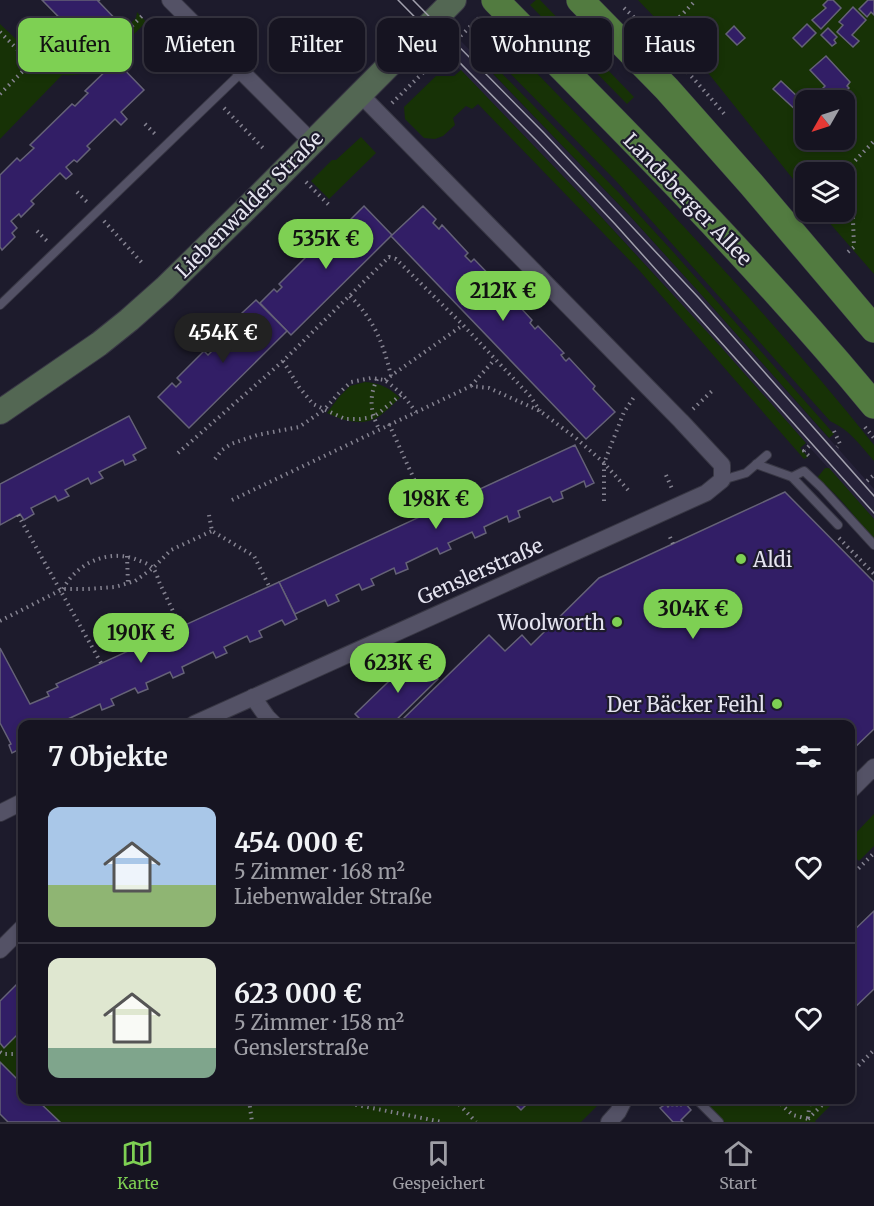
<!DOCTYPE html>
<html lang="de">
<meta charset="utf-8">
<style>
:root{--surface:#161421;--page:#1f1d2a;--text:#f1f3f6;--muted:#9e9ea5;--line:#35333f;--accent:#7ed053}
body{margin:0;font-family:Merriweather,serif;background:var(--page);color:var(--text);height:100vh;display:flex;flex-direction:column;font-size:22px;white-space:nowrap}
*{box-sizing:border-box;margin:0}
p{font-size:20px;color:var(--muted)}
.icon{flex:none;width:33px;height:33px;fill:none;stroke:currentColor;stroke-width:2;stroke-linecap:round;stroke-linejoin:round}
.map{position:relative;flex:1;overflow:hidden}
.details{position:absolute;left:18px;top:720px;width:837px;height:384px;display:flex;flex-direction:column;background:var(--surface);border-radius:12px;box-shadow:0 3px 9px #0003,0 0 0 2px var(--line)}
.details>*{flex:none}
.hud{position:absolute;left:18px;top:18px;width:838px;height:54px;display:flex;gap:12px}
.needle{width:39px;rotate:231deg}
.buttons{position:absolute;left:795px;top:90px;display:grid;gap:12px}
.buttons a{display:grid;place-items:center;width:60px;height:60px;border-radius:12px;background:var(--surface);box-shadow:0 3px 9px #0003,0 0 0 2px var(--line);font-size:30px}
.price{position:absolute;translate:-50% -51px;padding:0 14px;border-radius:21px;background:var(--accent);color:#111;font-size:20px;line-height:39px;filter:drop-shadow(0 2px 3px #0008)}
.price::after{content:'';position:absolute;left:50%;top:36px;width:18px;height:14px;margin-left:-9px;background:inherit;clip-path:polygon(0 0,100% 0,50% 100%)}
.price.on{background:#222;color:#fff}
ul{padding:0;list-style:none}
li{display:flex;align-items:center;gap:18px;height:150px;padding:0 30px}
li+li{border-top:2px solid var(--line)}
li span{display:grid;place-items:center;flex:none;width:168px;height:120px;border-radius:12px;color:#555}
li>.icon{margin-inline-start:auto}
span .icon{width:72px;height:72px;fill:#fffc;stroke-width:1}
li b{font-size:26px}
h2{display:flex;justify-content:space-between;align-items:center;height:72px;padding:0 30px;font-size:26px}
.pill{padding:0 21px;border-radius:12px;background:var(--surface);box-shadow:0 3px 9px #0003,0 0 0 2px var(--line);font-size:21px;line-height:54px}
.pill.on{background:var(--accent);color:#111}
.menu{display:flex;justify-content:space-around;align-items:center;height:84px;border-top:2px solid var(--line);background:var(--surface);font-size:16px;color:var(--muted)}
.menu a{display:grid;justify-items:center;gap:3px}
.menu .on{color:var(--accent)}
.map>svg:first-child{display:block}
</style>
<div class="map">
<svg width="874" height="1122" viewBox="0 0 874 1122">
<rect width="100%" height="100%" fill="#1d1b2c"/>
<polygon fill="#262239" points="459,39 630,216 707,301 874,489 874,519 651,271 581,195 445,54"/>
<g fill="#173206" fill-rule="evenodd">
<polygon points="536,0 540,0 634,97 627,104 530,5"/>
<path d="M638 0H874V274L820 212H844V172H806L805 194 709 74ZM806 100H844V140H806Z"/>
<path d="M137 12 149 25H143C131 37 106 65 91 71 82 75 72 76 62 75L0 139V24L35 57 50 63 65 67 84 64 97 56 136 18Z"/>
<path d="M509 45C636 174 761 304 874 445V461C859 444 851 431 830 421L616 181 496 59Z"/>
<polygon points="480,51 622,196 675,254 834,434 829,438 707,301 630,216 475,55"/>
<polygon points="461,70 581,195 720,346 806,443 800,448 808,457 804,459 638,269 478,104 472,109 466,106 453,118 455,125 443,136 435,139 424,138 405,119 404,107 436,76 454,76"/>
<polygon points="361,137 376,153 329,199 311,181 332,160 336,160"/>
<path d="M365 382C380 383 390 388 400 398 393 404 386 412 378 417 363 427 341 420 327 413L339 397 350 386Z"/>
<path d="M825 468H829L874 519V541C856 518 840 496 817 478Z"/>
<polygon points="874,814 874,846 859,861 851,853 851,838"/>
<polygon points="22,1030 22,1084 0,1062 0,1043 5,1047"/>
<polygon points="37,1100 511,1100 521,1109 531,1100 592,1100 597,1106 581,1122 60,1122"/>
<polygon points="692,1100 836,1100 815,1121 816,1122 714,1122"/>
</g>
<g fill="#321e66" stroke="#656277" stroke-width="1.5">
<polygon points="42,0 100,0 98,1 125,29 97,56"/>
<polygon points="828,0 833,0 841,8 821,29 812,20 826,8 823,5"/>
<polygon points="868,0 874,0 874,15 871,12 867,17 859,9"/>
<polygon points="853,7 866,20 852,35 859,41 853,47 837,32 843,25 839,22"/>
<polygon points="807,24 816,33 802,47 793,38"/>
<polygon points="734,26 745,38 737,45 726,34"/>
<polygon points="828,28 837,37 834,40 836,43 832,46 821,35"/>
<polygon points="826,56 850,82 847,86 849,88 845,92 843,89 835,97 834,95 831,97 822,89 825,86 810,70"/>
<polygon points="116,61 144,90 121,112 127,119 121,125 115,119 87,146 90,149 77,162 74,160 66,167 72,174 66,179 60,173 31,201 34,204 21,217 19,214 11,221 17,228 12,233 15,237 2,250 0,247 0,175 17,158 20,161 34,148 30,145 72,104 75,106 88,93 85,91"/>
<polygon points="781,81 800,99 805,93 812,100 806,100 806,107 799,113 773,89"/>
<polygon points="364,206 392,235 291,335 260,303 274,289 277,292 282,287 279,284 339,224 342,228"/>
<polygon points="423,206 436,219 433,223 439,229 442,225 468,253 465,256 471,262 474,259 499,285 496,288 502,294 505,291 532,320 530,323 535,329 538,326 564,353 561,355 564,359 566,361 569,358 595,386 593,389 615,412 586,439 391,236"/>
<polygon points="256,300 287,331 189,428 158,397 172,383 176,387 181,382 177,378 204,351 208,355 213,350 209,347 237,318 241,322 246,317 242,313"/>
<polygon points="129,416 146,448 133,455 136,460 125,465 123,460 99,472 103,478 91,484 88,478 65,490 69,496 58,501 55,496 31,508 34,514 24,520 20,514 0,525 0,484"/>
<polygon points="575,445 594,483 586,487 584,481 561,492 563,498 553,502 550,497 518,511 520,517 509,522 507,516 484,527 486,533 475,538 472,532 448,543 451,549 440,554 437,548 406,563 408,569 396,574 394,568 371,579 374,585 362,590 359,584 336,595 339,601 328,606 325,600 295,614 279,582"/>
<polygon points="785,492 874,582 874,729 850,752 850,724 408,724 403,719 489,635 505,651 522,635 531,645 599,578"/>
<polygon points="279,582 297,619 285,625 282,620 259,631 262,637 250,642 247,636 224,647 227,653 216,658 213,652 182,667 184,673 173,678 170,672 146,683 148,689 138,693 135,688 111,699 114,705 102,710 100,704 68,719 70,724 22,724 22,743 18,745 20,749 12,753 9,745 11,744 0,723 0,648 30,704 49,696 47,692 58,687 56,684"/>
<polygon points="415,656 438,679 392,724 365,724 355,714"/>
<polygon points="874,911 874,989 850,1012 850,934"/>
<polygon points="22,979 22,1030 4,1048 0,1043 0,1001"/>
<polygon points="0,1062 22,1084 22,1100 37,1100 60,1122 8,1122 0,1114"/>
<polygon points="511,1100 531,1100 521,1110"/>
<polygon points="685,1103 691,1110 681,1120 683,1122 673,1122 660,1108 666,1104 668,1107 670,1104 672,1106 675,1105 677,1106 679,1104 681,1106"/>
</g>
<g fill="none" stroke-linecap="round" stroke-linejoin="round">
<defs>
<g id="lane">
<polyline points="0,305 242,72"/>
<polyline points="756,464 792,477 838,525"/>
<polyline points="792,477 804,471 821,487 874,545"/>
<polyline points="722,480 746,473 767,455"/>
<polyline points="697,1100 719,1122"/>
</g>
<g id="street">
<polyline points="170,0 312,142"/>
<polyline points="253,697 267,717 274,724"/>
<polyline points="194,724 706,493 722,480 722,465 681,421 360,94"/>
<polyline points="850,791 874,767"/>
<polyline points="0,813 22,802"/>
<polyline points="0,950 22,928"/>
<polyline points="609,1122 618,1112 624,1100"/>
</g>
<polyline id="secondary" points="0,412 99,344 129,320 165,288 257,198 454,0"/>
<g id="primary">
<path d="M495 0C625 131 756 263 874 405"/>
<polyline points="580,0 667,89 752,185 874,329"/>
</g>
</defs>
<use href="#lane" stroke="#383744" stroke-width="10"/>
<use href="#street" stroke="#383744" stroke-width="18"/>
<use href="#secondary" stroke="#383744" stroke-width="26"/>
<use href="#primary" stroke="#383744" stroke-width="28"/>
<g stroke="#858391" stroke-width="4" stroke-dasharray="1.5 4.5" stroke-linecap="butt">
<path d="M624 8C660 41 694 78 726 116"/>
<polyline points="667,30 696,0"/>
<polyline points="0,32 31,63 53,69 67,70 93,64 144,14"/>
<polyline points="25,57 51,30"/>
<polyline points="0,94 31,63"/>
<polyline points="392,103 481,16"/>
<polyline points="224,108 263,148"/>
<polyline points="145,124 157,136"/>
<polyline points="306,182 329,205"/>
<polyline points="77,192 87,202"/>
<polyline points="104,221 144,265"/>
<polyline points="37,231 47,241"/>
<polyline points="848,252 854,247 851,165 874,141"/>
<path d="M350 296C374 320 383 342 391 376"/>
<polyline points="283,361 299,387 313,404 345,419 360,419 373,417 380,412 402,394"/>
<path d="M377 379C369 397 370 411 379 429"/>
<polyline points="385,380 463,325"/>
<polyline points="471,386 495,359"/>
<polyline points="693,409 713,390"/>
<polyline points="389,424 429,512"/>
<polyline points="865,427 874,438"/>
<polyline points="834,431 840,444 837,447"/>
<polyline points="809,446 804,451 810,457"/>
<polyline points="178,453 283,361 389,257 396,259 463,325 530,396 540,411"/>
<polyline points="215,459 222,450 231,444 257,435 299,427 324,410 339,393 351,382 371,378 385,380 402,394 416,412"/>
<polyline points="666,475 673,491"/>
<polyline points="867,481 874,475"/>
<polyline points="232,500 471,386 489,388 540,411 577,439 604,463 628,490"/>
<polyline points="604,501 604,463 624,412 634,397"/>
<polyline points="18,515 101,663"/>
<polyline points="209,515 212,531 254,556 269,586"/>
<polyline points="670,537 673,544"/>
<polyline points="839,538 874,574"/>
<polyline points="127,556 128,584"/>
<path d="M63 589C76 564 107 549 135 559 140 561 147 563 152 567 156 571 158 579 160 584 167 598 174 613 180 627"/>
<polyline points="0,621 63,589 87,589 115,587 135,581 153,568 171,550 212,531"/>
<polyline points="850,866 856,871"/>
<polyline points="850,877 874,853"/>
<polyline points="0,1052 3,1054 22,1054"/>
<polyline points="850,1060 857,1067 874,1050"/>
<polyline points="850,1076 857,1067"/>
<polyline points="249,1100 252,1122"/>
<polyline points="332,1100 442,1122"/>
<polyline points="455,1100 476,1122"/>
<polyline points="776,1100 793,1115 808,1119 810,1122"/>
<polyline points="808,1118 810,1100"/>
<polyline points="808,1119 827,1100"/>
</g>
<use href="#lane" stroke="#545266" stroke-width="8"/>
<use href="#street" stroke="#545266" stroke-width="16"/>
<use href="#secondary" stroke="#536753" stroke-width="24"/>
<use href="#primary" stroke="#527b40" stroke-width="27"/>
<g stroke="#a1a0ad" stroke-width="1.5">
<polyline points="398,0 536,140 615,224 874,513"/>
<polyline points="413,0 544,133 698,297 874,496"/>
</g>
</g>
<g fill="#7ed053" stroke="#1d1b2c" stroke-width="2">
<circle cx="741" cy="559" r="6"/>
<circle cx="617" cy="622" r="6"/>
<circle cx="777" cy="704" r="6"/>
</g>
<g text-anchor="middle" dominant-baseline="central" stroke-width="4.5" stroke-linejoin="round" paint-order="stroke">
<g font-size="20" fill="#e4e3ef" stroke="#1d1b2c">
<text transform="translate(688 199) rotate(46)">Landsberger Allee</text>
<text transform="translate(249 204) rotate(-45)">Liebenwalder Straße</text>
<text transform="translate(480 571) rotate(-24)">Genslerstraße</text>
</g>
<g font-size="20" fill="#e4e3ef" stroke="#1d1b2c" text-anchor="end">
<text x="753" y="559" text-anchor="start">Aldi</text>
<text x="605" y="622">Woolworth</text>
<text x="765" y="704">Der Bäcker Feihl</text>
</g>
</g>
</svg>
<div class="buttons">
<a><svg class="needle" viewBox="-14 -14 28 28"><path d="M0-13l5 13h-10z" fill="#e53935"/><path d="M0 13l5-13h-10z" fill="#9e9ea5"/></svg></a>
<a><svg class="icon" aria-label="layers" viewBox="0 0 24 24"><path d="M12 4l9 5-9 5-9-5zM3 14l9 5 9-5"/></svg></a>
</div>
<b class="price" style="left:326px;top:270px">535K €</b>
<b class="price" style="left:503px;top:322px">212K €</b>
<b class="price on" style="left:223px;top:364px">454K €</b>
<b class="price" style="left:436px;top:530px">198K €</b>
<b class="price" style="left:693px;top:640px">304K €</b>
<b class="price" style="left:141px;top:664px">190K €</b>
<b class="price" style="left:398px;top:694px">623K €</b>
<div class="hud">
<a class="pill on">Kaufen</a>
<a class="pill">Mieten</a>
<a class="pill">Filter</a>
<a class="pill">Neu</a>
<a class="pill">Wohnung</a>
<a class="pill">Haus</a>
</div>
<section class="details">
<h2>7 Objekte<svg class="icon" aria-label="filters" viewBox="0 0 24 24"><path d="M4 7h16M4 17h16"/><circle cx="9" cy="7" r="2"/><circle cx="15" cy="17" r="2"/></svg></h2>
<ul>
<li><span style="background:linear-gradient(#a9c7e8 65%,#8fb573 0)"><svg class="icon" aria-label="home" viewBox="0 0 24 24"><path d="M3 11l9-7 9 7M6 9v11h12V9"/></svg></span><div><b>454 000 €</b><p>5 Zimmer · 168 m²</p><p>Liebenwalder Straße</p></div><svg class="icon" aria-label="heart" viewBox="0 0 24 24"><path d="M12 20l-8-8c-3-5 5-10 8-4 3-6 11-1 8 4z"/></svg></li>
<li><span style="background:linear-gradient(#dfe7d0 75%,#7fa58c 0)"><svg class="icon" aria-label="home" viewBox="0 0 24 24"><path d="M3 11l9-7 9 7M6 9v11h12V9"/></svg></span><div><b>623 000 €</b><p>5 Zimmer · 158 m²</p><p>Genslerstraße</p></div><svg class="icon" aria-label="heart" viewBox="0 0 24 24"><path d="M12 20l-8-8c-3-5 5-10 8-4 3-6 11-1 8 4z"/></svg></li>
</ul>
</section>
</div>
<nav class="menu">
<a class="on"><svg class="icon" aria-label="map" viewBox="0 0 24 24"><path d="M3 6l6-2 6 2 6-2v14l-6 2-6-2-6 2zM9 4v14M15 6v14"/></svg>Karte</a>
<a><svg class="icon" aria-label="saved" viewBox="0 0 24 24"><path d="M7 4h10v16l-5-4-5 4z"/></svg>Gespeichert</a>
<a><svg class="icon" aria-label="home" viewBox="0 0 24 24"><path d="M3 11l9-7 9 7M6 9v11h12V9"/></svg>Start</a>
</nav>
